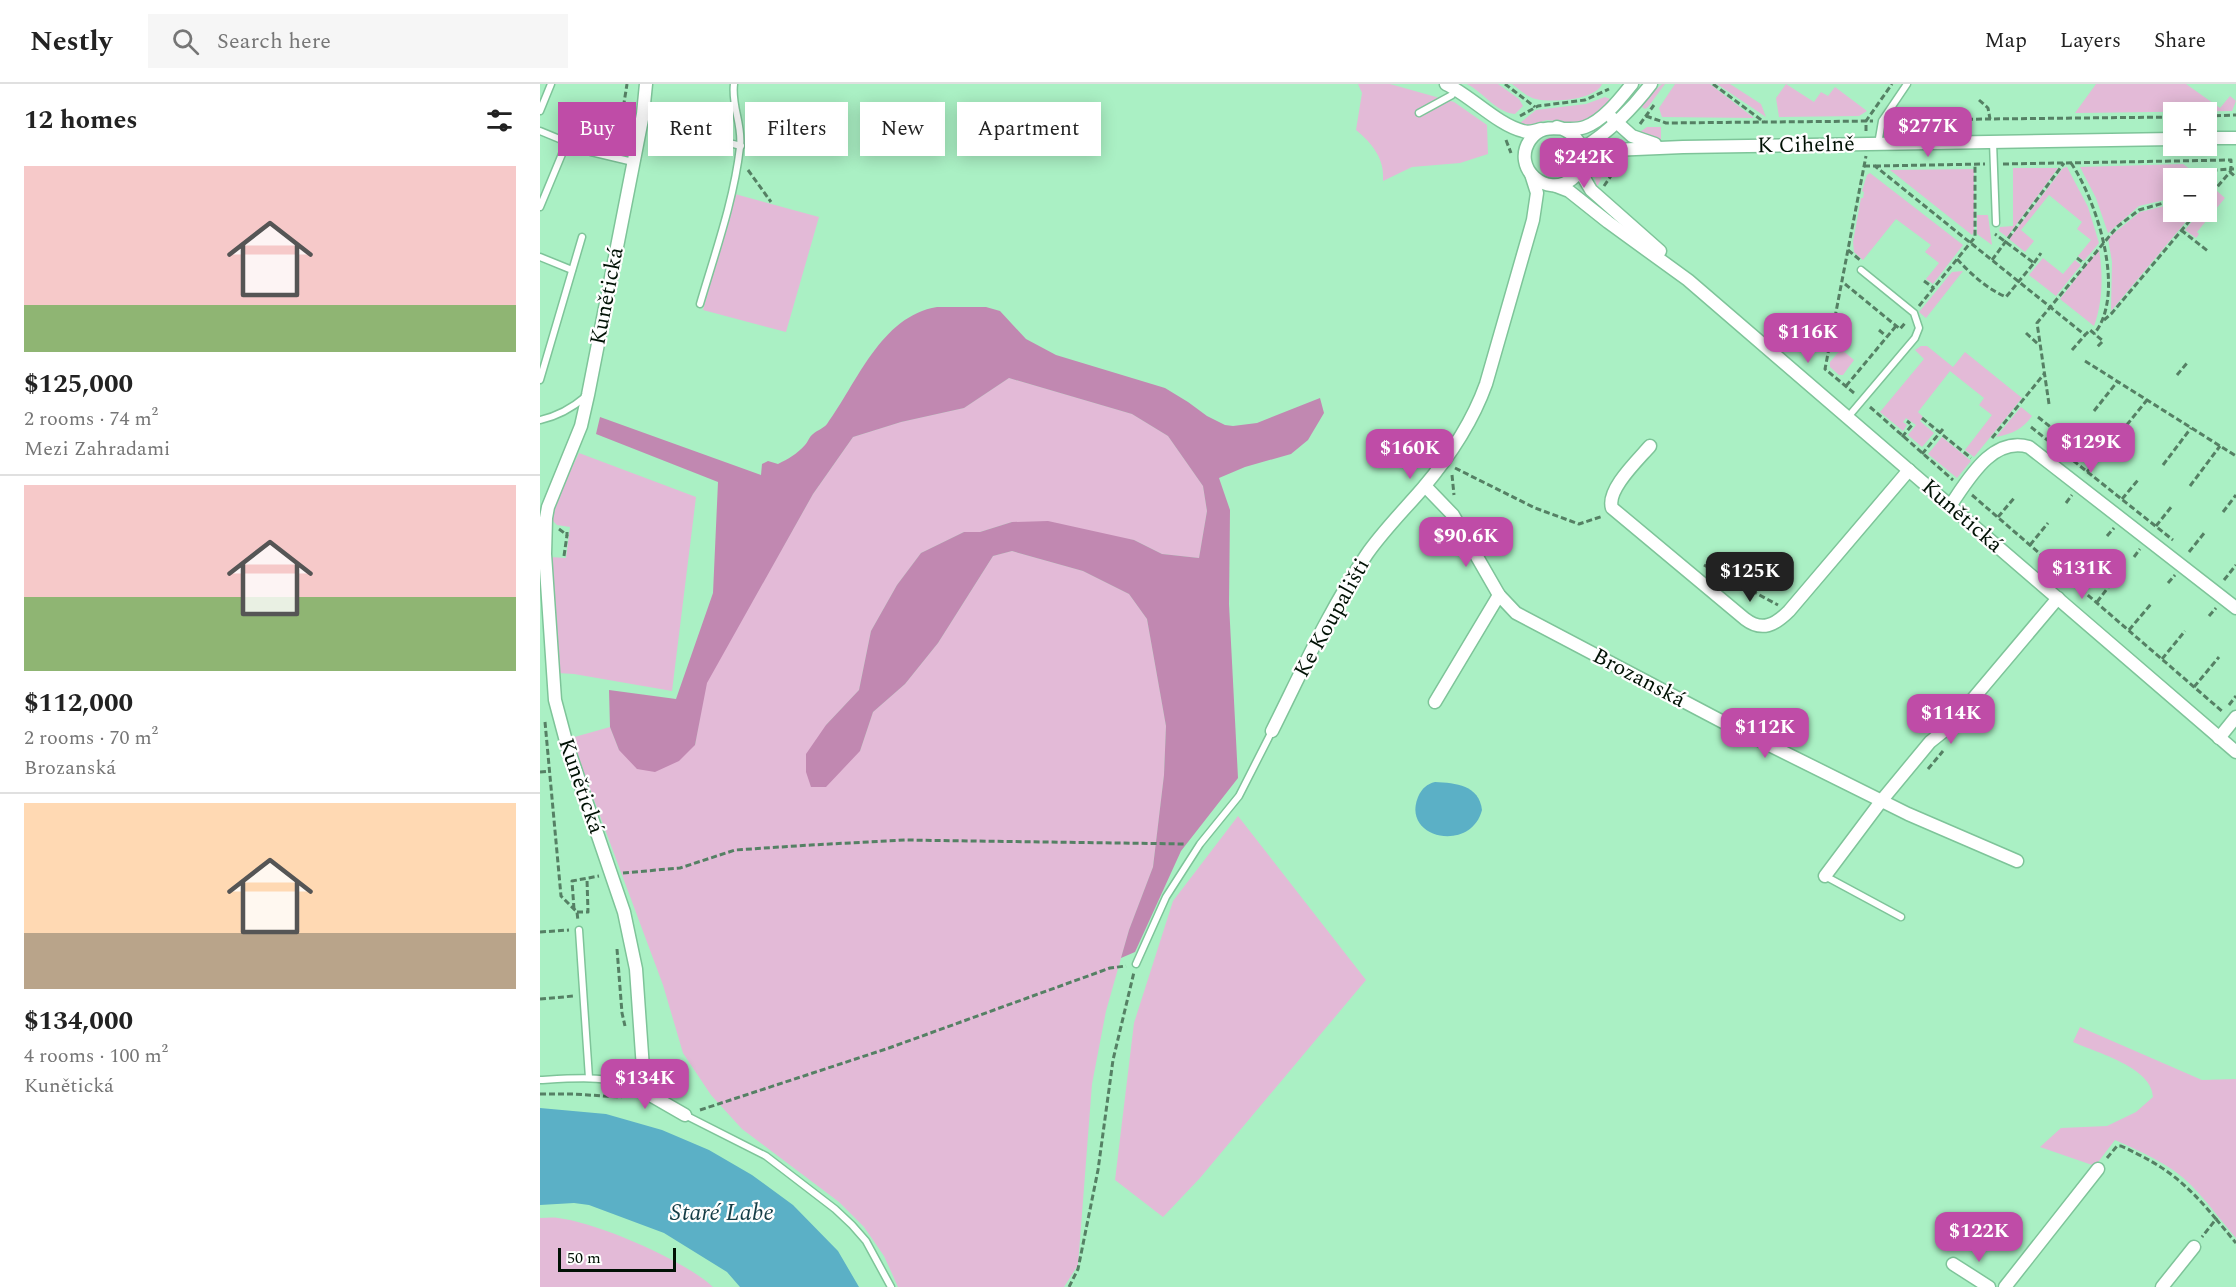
<!DOCTYPE html>
<meta charset="utf-8">
<style>
:root{--surface:#fff;--page:#f6f6f6;--text:#222;--muted:#767676;--line:#e0e0e0;--accent:#bf4ca7}
body{margin:0;font-family:Spectral,serif;background:var(--page);color:var(--text);height:100vh;display:flex;flex-direction:column;font-size:22px;white-space:nowrap}
*{box-sizing:border-box;margin:0}
p{font-size:20px;color:var(--muted)}
.icon{flex:none;width:33px;height:33px;fill:none;stroke:currentColor;stroke-width:2;stroke-linecap:round;stroke-linejoin:round}
.map{position:relative;flex:1;overflow:hidden}
.sheet{display:flex;flex-direction:column;background:var(--surface);width:540px}
.sheet>*{flex:none}
.hud{position:absolute;left:18px;top:18px;width:570px;height:54px;display:flex;gap:12px}
.buttons{position:absolute;left:1623px;top:18px;display:grid;gap:12px}
.buttons a{display:grid;place-items:center;width:54px;height:54px;border-radius:0px;background:var(--surface);box-shadow:0 3px 15px #0003;font-size:30px}
.scale{position:absolute;left:18px;bottom:15px;width:118px;box-sizing:border-box;padding-left:6px;border:3px solid #001104;border-top:0;font-size:16px;line-height:21px;white-space:nowrap;color:#001104;-webkit-text-stroke:4px #fefefe;paint-order:stroke}
.price{position:absolute;translate:-50% -51px;padding:0 14px;border-radius:12px;background:var(--accent);color:#fff;font-size:20px;line-height:39px;filter:drop-shadow(0 2px 3px #0008)}
.price::after{content:'';position:absolute;left:50%;top:36px;width:18px;height:14px;margin-left:-9px;background:inherit;clip-path:polygon(0 0,100% 0,50% 100%)}
.price.selected{background:#222;color:#fff}
ul{padding:0;list-style:none}
li{display:grid;align-content:center;gap:12px;height:318px;padding:0 24px}
li+li{border-top:2px solid var(--line)}
li span{display:grid;place-items:center;height:186px;border-radius:0px;color:#555}
li>.icon{margin-inline-start:auto}
span .icon{width:108px;height:108px;fill:#fffc;stroke-width:1}
li b{font-size:26px}
h2{display:flex;justify-content:space-between;align-items:center;height:72px;padding:0 24px;font-size:26px}
.tag{padding:0 21px;border-radius:0px;background:var(--surface);box-shadow:0 3px 15px #0003;font-size:21px;line-height:54px}
.tag.selected{background:var(--accent);color:#fff}
header{display:flex;align-items:center;gap:36px;box-sizing:border-box;height:84px;padding:0 30px;background:var(--surface);border-bottom:2px solid var(--line)}
header strong{font-size:28px}
nav{display:flex;gap:33px;margin-inline-start:auto;font-size:21px}
.search{width:420px;height:54px;background:var(--page);display:flex;align-items:center;gap:15px;box-sizing:border-box;padding:0 21px;border-radius:0px;color:var(--muted);font-size:22px}
main{display:flex;flex:1;min-height:0}
.map>svg:first-child{display:block}
</style>
<header>
<strong>Nestly</strong>
<div class="search"><svg class="icon" aria-label="search" viewBox="0 0 24 24"><circle cx="10" cy="10" r="6"/><path d="M15 15l6 6"/></svg>Search here</div>
<nav><a>Map</a><a>Layers</a><a>Share</a></nav>
</header>
<main>
<section class="sheet">
<h2>12 homes<svg class="icon" aria-label="filters" viewBox="0 0 24 24"><path d="M4 7h16M4 17h16"/><circle cx="9" cy="7" r="2"/><circle cx="15" cy="17" r="2"/></svg></h2>
<ul>
<li><span style="background:linear-gradient(#f6c9c9 75%,#8fb573 0)"><svg class="icon" aria-label="home" viewBox="0 0 24 24"><path d="M3 11l9-7 9 7M6 9v11h12V9"/></svg></span><div><b>$125,000</b><p>2 rooms · 74 m²</p><p>Mezi Zahradami</p></div></li>
<li><span style="background:linear-gradient(#f6c9c9 60%,#8fb573 0)"><svg class="icon" aria-label="home" viewBox="0 0 24 24"><path d="M3 11l9-7 9 7M6 9v11h12V9"/></svg></span><div><b>$112,000</b><p>2 rooms · 70 m²</p><p>Brozanská</p></div></li>
<li><span style="background:linear-gradient(#ffd9b3 70%,#b9a48a 0)"><svg class="icon" aria-label="home" viewBox="0 0 24 24"><path d="M3 11l9-7 9 7M6 9v11h12V9"/></svg></span><div><b>$134,000</b><p>4 rooms · 100 m²</p><p>Kunětická</p></div></li>
</ul>
</section>
<div class="map">
<svg width="1696" height="1203" viewBox="0 0 1696 1203">
<rect width="100%" height="100%" fill="#aaf0c4"/>
<g fill="#e3bad7">
<path d="M818 0H850L914 18 947 41 948 70 920 79 872 83 843 97C845 75 832 59 816 46L822 9Z"/>
<path d="M927 0H958L979 15 983 22 975 30C957 29 943 8 927 0Z"/>
<path d="M972 0H1062C1056 16 1011 19 996 15 987 13 979 5 972 0Z"/>
<polygon points="1122,0 1125,0 1108,23 1105,25 1099,21"/>
<polygon points="1135,0 1170,0 1214,34 1122,33 1119,24"/>
<polygon points="1177,0 1190,0 1221,20 1226,33"/>
<polygon points="1246,0 1274,18 1281,8 1288,12 1295,3 1327,27 1319,32 1239,33 1236,14"/>
<polygon points="1556,0 1646,0 1680,24 1690,12 1696,17 1692,27 1535,29"/>
<polygon points="1065,13 1073,16 1045,37 1033,39 1007,36 985,43 980,39 996,26 1046,20"/>
<polygon points="1107,43 1121,43 1121,56 1111,55 1100,48"/>
<path d="M1073 71 1057 103C1052 89 1057 76 1073 71Z"/>
<polygon points="1643,80 1662,94 1634,94 1633,114 1599,122 1568,149 1556,114 1540,83"/>
<polygon points="1527,83 1548,123 1559,159 1544,177 1538,172 1551,156 1537,145 1542,138 1509,111 1481,146 1494,157 1485,168 1469,155 1523,84"/>
<polygon points="1473,84 1518,84 1467,153 1459,147 1460,143 1473,142"/>
<polygon points="1434,85 1434,148 1432,151 1350,86"/>
<polygon points="1330,89 1423,161 1393,200 1386,195 1399,179 1385,168 1391,161 1356,135 1323,176 1314,168 1313,158 1321,114 1323,114 1324,108 1322,107 1327,91"/>
<polygon points="1677,107 1685,114 1657,148 1659,150 1656,154 1645,146 1660,128 1666,128 1667,120"/>
<polygon points="195,110 279,133 246,248 163,226"/>
<polygon points="1633,120 1634,128 1654,128 1571,227 1572,178 1568,154 1600,128"/>
<polygon points="1437,131 1448,131 1452,161 1437,150"/>
<path d="M1559 165C1563 191 1563 217 1554 242L1520 215Z"/>
<polygon points="1503,174 1523,190 1535,176 1541,181 1516,212 1489,191"/>
<polygon points="1423,187 1386,234 1379,228 1412,188"/>
<polygon points="1381,262 1387,262 1413,283 1425,268 1482,314 1434,373 1425,366 1452,331 1439,321 1444,314 1410,287 1378,328 1383,333 1380,337 1394,349 1382,363 1368,351 1376,341 1366,334 1363,338 1367,341 1363,347 1340,328 1384,275 1375,266"/>
<polygon points="1301,265 1314,276 1303,291 1299,291 1290,283 1290,278"/>
<polygon points="469,294 592,330 628,352 663,402 667,427 659,474 622,470 594,456 472,438 440,448 424,448 381,469 357,501 331,547 319,606 286,641 320,667 333,628 365,600 398,559 453,472 472,467 543,487 589,510 607,535 626,642 624,691 613,783 589,846 566,927 552,1000 538,1181 524,1203 358,1203 344,1172 324,1143 299,1118 202,1045 171,1011 143,969 123,901 31,654 70,643 79,666 155,661 166,599 273,410 313,353 361,338 424,324"/>
<path d="M1481 323 1492 332C1483 345 1472 350 1456 353Z"/>
<polygon points="1402,353 1431,377 1417,394 1388,370"/>
<polygon points="39,369 156,413 132,607 34,590 18,589 10,473 26,474 30,443 17,441 10,434 10,428"/>
<polygon points="698,732 826,896 660,1094 623,1133 575,1096 594,939 633,817"/>
<path d="M1540 943 1662 996 1696 995V1154C1681 1137 1667 1117 1651 1101 1630 1080 1602 1068 1575 1056L1555 1082 1500 1063 1521 1044 1567 1042 1596 1028 1613 1013C1612 983 1557 969 1533 958Z"/>
<path d="M0 1134C6 1134 13 1133 18 1134 56 1138 146 1177 173 1203H0Z"/>
</g>
<path fill="#c188b1" d="M397 223H446L460 227 486 255 516 271 625 304 648 318 667 332 685 341 693 342 717 339 780 314 784 329 768 356 751 370 705 383 679 394 690 426 689 520 698 694 641 767 595 868 581 874 589 846 613 783 624 691 626 642 607 535 589 510 543 487 472 467 453 472 398 559 365 600 333 628 320 667 286 703H271L266 688V670L286 641 319 606 331 547 357 501 381 469 424 448H440L472 438 508 437 594 456 622 470 659 474 667 427 663 402 628 352 592 330 469 294 424 324 361 338 313 353 273 410 167 599 155 661 139 677 115 688 97 685 79 666 70 643 69 606 136 615 173 509 178 398 56 350 60 333 221 391 222 380 228 377 238 380C248 375 257 370 265 361 268 358 269 353 273 350 277 346 283 345 287 340 317 299 341 232 397 223Z"/>
<g fill="#5bb0c6">
<path d="M895 698C916 699 939 701 942 726 931 769 861 755 878 713 882 704 887 700 895 698Z"/>
<polygon points="0,1024 66,1030 122,1046 169,1066 212,1091 253,1121 298,1167 319,1203 200,1203 187,1188 124,1149 49,1121 34,1119 0,1121"/>
</g>
<g fill="none" stroke-linecap="round" stroke-linejoin="round">
<defs>
<g id="service">
<polyline points="0,27 11,0"/>
<polyline points="879,29 912,11 915,5"/>
<polyline points="103,30 127,43 201,62"/>
<polyline points="0,47 51,68 93,78"/>
<polyline points="1453,58 1456,139"/>
<polyline points="1338,60 1342,37 1367,0"/>
<polyline points="0,123 27,58"/>
<polyline points="0,173 32,186"/>
<path d="M160 220C175 169 194 116 200 63 203 41 191 22 194 0"/>
<polyline points="0,296 42,153"/>
<polyline points="1308,333 1375,254 1379,244 1374,229 1321,186"/>
<path d="M0 336C18 332 31 325 45 313"/>
<polyline points="1285,792 1361,833"/>
<polyline points="39,846 49,994"/>
<polyline points="596,880 626,813 660,760 699,712 732,647"/>
<path d="M0 996C36 994 71 991 106 1005"/>
<polyline points="145,1031 226,1072 295,1125 312,1141 326,1157 351,1203"/>
</g>
<g id="minor">
<polyline points="106,0 103,30 48,311 41,342 8,423 6,434 5,470 15,616 27,661 84,828 96,885 104,999 112,1012 145,1031"/>
<path d="M906 0C931 12 958 41 983 47 989 49 995 47 1001 45"/>
<polyline points="1072,34 1092,52 1115,60"/>
<path d="M1017 43C1041 49 1055 78 1032 95 1007 115 971 84 990 56 1004 35 1025 50 1045 43 1063 37 1080 15 1092 0"/>
<polyline points="1666,54 1696,54"/>
<path d="M1043 64C1068 49 1093 24 1111 0"/>
<polyline points="1043,73 1072,66 1143,63 1634,55"/>
<polyline points="1043,80 1044,94 1051,106 1120,167"/>
<polyline points="1016,102 1029,107 1068,138 1148,196 1696,668"/>
<path d="M1110 362C1098 376 1066 406 1072 424L1205 535C1222 548 1235 541 1249 527L1369 386"/>
<polyline points="885,402 913,431 959,511 976,529 1183,638 1368,730 1477,777"/>
<path d="M1410 422C1428 396 1452 352 1489 363L1696 524"/>
<polyline points="895,618 959,511"/>
<path d="M732 647C762 587 789 526 827 470 843 447 864 426 883 404 910 372 932 339 946 300L993 136 997 109 991 90"/>
<polyline points="1679,654 1696,633"/>
<polyline points="1285,792 1342,716 1390,658 1410,642 1518,514"/>
<polyline points="1413,1180 1449,1203"/>
<polyline points="1465,1203 1558,1085"/>
<polyline points="1622,1203 1654,1163"/>
</g>
</defs>
<use href="#service" stroke="#7ec499" stroke-width="9"/>
<use href="#minor" stroke="#7ec499" stroke-width="15"/>
<g stroke="#558064" stroke-width="3" stroke-dasharray="6 3" stroke-linecap="butt">
<polyline points="965,0 995,23"/>
<polyline points="1173,0 1224,38"/>
<polyline points="1439,16 1448,24 1450,35"/>
<polyline points="980,32 998,22 1045,16 1069,5"/>
<polyline points="1106,32 1126,39 1333,37"/>
<polyline points="1666,32 1696,31"/>
<polyline points="68,35 89,44"/>
<polyline points="1355,36 1634,33"/>
<polyline points="76,39 84,19 87,0"/>
<polyline points="1100,40 1114,21"/>
<polyline points="1326,47 1326,37 1352,0"/>
<polyline points="966,56 971,69"/>
<path d="M1531 79C1557 117 1587 210 1554 250"/>
<polyline points="1463,80 1691,76 1691,85 1696,85"/>
<polyline points="1324,82 1335,82 1545,251 1550,246 1563,257 1557,263"/>
<polyline points="1335,82 1445,80"/>
<polyline points="208,86 231,118"/>
<polyline points="1665,94 1676,86 1691,85 1690,87"/>
<polyline points="1064,102 1079,80"/>
<polyline points="1666,116 1690,88 1696,93"/>
<polyline points="1641,146 1669,168"/>
<polyline points="1308,166 1320,176"/>
<polyline points="1537,174 1545,180"/>
<path d="M1417 175C1432 191 1446 204 1466 213L1494 179 1455 150"/>
<polyline points="1452,176 1524,79"/>
<polyline points="1494,179 1501,169"/>
<polyline points="1384,197 1394,204"/>
<polyline points="1305,200 1360,245 1365,239"/>
<polyline points="1379,222 1435,153 1435,81"/>
<polyline points="1564,236 1572,229 1657,128"/>
<polyline points="1339,246 1346,252"/>
<polyline points="1486,249 1498,260"/>
<polyline points="1532,266 1545,251"/>
<polyline points="1545,277 1696,372"/>
<polyline points="1637,291 1647,279"/>
<polyline points="1306,302 1356,242"/>
<polyline points="1314,309 1285,285 1326,72"/>
<polyline points="1509,320 1497,239 1577,143 1599,126 1634,116"/>
<polyline points="1330,323 1413,396"/>
<polyline points="1554,327 1577,298"/>
<polyline points="1498,333 1522,352"/>
<polyline points="1382,334 1431,374"/>
<polyline points="1491,343 1633,456"/>
<polyline points="1581,348 1607,316"/>
<polyline points="1362,353 1372,341 1367,337"/>
<polyline points="1452,354 1504,290"/>
<polyline points="1514,362 1530,342"/>
<polyline points="1382,370 1403,345"/>
<polyline points="1623,381 1651,344"/>
<polyline points="915,384 995,424 1039,440 1063,432"/>
<polyline points="1547,388 1563,368"/>
<polyline points="912,391 914,411"/>
<polyline points="1650,402 1680,362"/>
<polyline points="1432,411 1683,628"/>
<polyline points="1582,415 1598,396"/>
<polyline points="1526,419 1532,411"/>
<polyline points="1683,428 1696,411"/>
<polyline points="1458,433 1475,413"/>
<polyline points="1616,442 1632,422"/>
<polyline points="19,445 27,451 27,448"/>
<polyline points="1567,452 1574,444"/>
<polyline points="1490,461 1508,439"/>
<polyline points="1649,468 1665,448"/>
<polyline points="24,472 27,451"/>
<polyline points="1594,473 1600,465"/>
<polyline points="1164,481 1238,521"/>
<polyline points="1524,490 1543,466"/>
<polyline points="1684,496 1696,481"/>
<polyline points="1628,499 1635,491"/>
<polyline points="1557,518 1576,493"/>
<polyline points="1669,532 1676,524"/>
<polyline points="1589,546 1611,520"/>
<polyline points="1622,575 1645,547"/>
<polyline points="1654,603 1679,573"/>
<polyline points="1689,621 1696,612"/>
<polyline points="5,638 21,812 37,828 38,837"/>
<polyline points="1388,685 1403,667"/>
<polyline points="0,688 10,687"/>
<polyline points="83,789 140,784 195,766 271,761 365,756 646,760"/>
<polyline points="34,825 32,797 59,792"/>
<polyline points="37,828 48,828 47,795"/>
<polyline points="0,848 29,846"/>
<polyline points="77,865 82,929 85,942"/>
<polyline points="0,915 34,912"/>
<polyline points="0,1010 33,1010 80,1013 88,1011"/>
<polyline points="160,1026 349,964 570,884 586,882"/>
<path d="M1567 1074 1577 1062H1581C1625 1082 1645 1098 1676 1135L1662 1153"/>
<polyline points="1676,1135 1696,1159"/>
<polyline points="529,1203 538,1185 558,1086 573,976 594,888"/>
</g>
<use href="#service" stroke="#fff" stroke-width="6"/>
<use href="#minor" stroke="#fff" stroke-width="12"/>
</g>
<g text-anchor="middle" dominant-baseline="central" stroke-width="4.5" stroke-linejoin="round" paint-order="stroke">
<g font-size="22" fill="#001104" stroke="#fefefe">
<text transform="translate(1266 61) rotate(-1)">K Cihelně</text>
<text transform="translate(67 212) rotate(-79)">Kunětická</text>
<text transform="translate(1422 432) rotate(41)">Kunětická</text>
<text transform="translate(792 534) rotate(-61)">Ke Koupališti</text>
<text transform="translate(1099 594) rotate(28)">Brozanská</text>
<text transform="translate(41 702) rotate(71)">Kunětická</text>
</g>
<g font-size="24" font-style="italic" fill="#153d46" stroke="#fefefe">
<text x="182" y="1129">Staré Labe</text>
</g>
</g>
</svg>
<div class="buttons">
<a>+</a>
<a>−</a>
</div>
<div class="scale">50 m</div>
<b class="price" style="left:1388px;top:74px">$277K</b>
<b class="price" style="left:1044px;top:105px">$242K</b>
<b class="price" style="left:1268px;top:280px">$116K</b>
<b class="price" style="left:1551px;top:390px">$129K</b>
<b class="price" style="left:870px;top:396px">$160K</b>
<b class="price" style="left:926px;top:484px">$90.6K</b>
<b class="price" style="left:1542px;top:516px">$131K</b>
<b class="price selected" style="left:1210px;top:519px">$125K</b>
<b class="price" style="left:1411px;top:661px">$114K</b>
<b class="price" style="left:1225px;top:675px">$112K</b>
<b class="price" style="left:105px;top:1026px">$134K</b>
<b class="price" style="left:1439px;top:1179px">$122K</b>
<div class="hud">
<a class="tag selected">Buy</a>
<a class="tag">Rent</a>
<a class="tag">Filters</a>
<a class="tag">New</a>
<a class="tag">Apartment</a>
</div>
</div>
</main>
